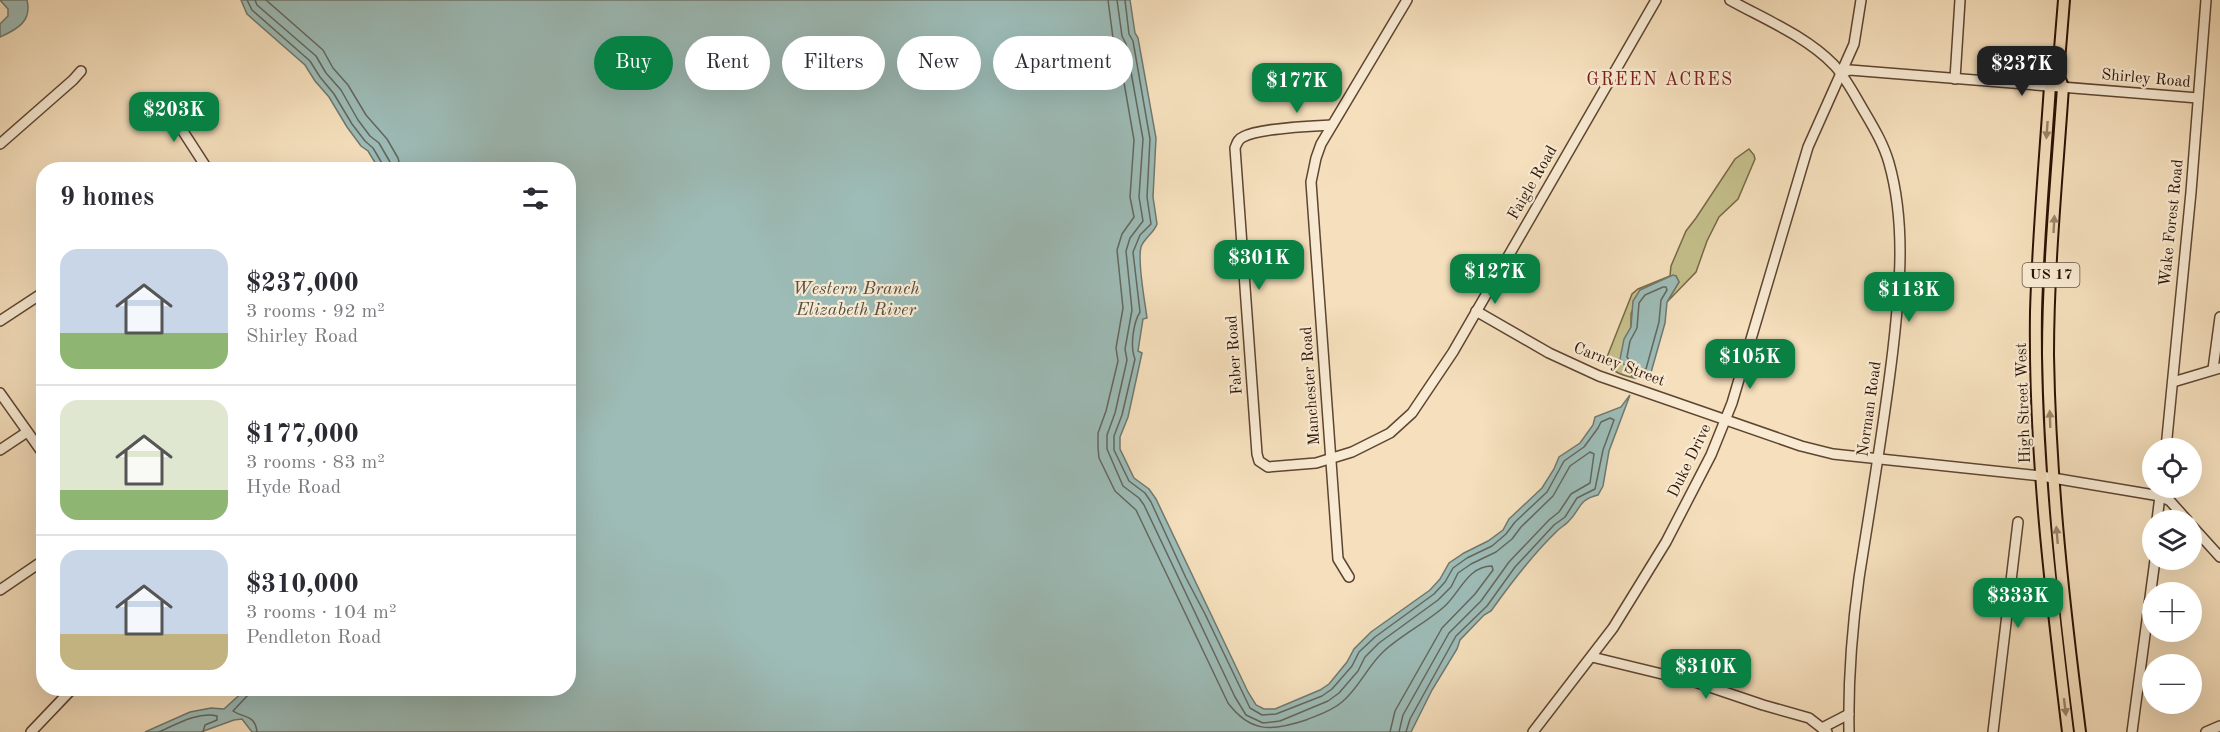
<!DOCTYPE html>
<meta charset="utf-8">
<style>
:root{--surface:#fff;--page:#f7f7f7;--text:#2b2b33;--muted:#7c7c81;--line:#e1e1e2;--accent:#0b8043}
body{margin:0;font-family:"Old Standard TT",serif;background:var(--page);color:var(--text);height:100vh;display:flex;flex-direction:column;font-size:22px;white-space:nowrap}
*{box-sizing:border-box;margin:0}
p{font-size:20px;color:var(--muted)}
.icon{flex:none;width:33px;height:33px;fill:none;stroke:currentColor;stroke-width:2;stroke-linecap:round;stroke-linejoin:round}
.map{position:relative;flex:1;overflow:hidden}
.panel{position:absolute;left:36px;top:162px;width:540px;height:534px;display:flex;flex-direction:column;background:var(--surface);border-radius:24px;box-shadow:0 6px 24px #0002}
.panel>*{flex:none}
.top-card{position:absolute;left:594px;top:36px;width:570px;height:54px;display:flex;gap:12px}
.tools{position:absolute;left:2142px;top:438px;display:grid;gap:12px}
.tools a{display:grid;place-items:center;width:60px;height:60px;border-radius:50%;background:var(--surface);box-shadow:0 6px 24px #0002;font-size:30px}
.price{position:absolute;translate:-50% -51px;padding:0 14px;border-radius:12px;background:var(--accent);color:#fff;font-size:20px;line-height:39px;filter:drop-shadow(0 2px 3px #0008)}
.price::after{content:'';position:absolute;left:50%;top:36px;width:18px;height:14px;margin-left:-9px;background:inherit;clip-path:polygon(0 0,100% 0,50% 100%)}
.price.active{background:#222;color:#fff}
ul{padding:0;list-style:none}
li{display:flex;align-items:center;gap:18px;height:150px;padding:0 24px}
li+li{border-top:2px solid var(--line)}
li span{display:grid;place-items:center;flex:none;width:168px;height:120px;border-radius:18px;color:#555}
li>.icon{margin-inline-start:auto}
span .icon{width:72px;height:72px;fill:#fffc;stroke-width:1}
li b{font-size:26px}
h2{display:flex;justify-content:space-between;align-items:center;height:72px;padding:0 24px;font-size:26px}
.tag{padding:0 21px;border-radius:27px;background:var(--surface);box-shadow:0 6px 24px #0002;font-size:21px;line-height:54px}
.tag.active{background:var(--accent);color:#fff}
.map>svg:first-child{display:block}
</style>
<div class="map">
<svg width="2220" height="732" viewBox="0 0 2220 732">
<rect width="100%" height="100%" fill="#f5dfbc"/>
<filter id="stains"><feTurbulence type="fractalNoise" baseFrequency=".00333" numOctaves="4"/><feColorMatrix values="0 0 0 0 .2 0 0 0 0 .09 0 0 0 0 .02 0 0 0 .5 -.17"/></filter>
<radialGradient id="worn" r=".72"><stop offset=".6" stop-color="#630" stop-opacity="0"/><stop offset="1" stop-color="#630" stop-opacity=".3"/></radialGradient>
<path fill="#c4bf8b" stroke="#786847" stroke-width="1.5" d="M1749 149 1754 155 1755 159 1738 199 1719 217 1707 241 1696 272 1667 302 1679 282 1676 276 1640 290 1631 314V327L1625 368 1634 378C1621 375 1609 372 1607 357L1632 294 1638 289 1670 276 1671 266 1686 231 1696 218 1735 159Z"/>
<g fill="#9dbcb7" stroke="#70786f" stroke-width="1.5">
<path d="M0 0H27C32 21 18 29 0 37V24L8 16V9Z"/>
<path d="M241 0H1130L1135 33 1138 38 1156 138 1153 197 1157 224C1154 233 1144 238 1141 247 1137 261 1145 302 1147 318L1143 319 1138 351 1142 353 1128 417 1120 437V449L1134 478 1149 489 1156 499 1248 692 1256 705 1264 709H1275L1320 690 1329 684 1347 662 1354 649 1371 632 1430 590 1440 579 1449 563 1464 553 1488 541 1503 530 1509 519 1542 488 1554 469 1559 457 1580 443 1593 425 1595 417 1621 407 1630 395 1609 451 1603 486 1598 495C1577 500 1581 510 1568 522 1565 525 1560 528 1557 531 1532 555 1511 583 1491 611L1484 615 1460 640 1457 649 1432 690 1411 732H252L242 719 234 720 201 732H145L190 712 211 708 224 709 246 689 568 688V170L379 169 368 151 361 146 347 127 329 97 315 81 305 65 247 14Z"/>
<polygon points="1673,275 1676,276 1679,282 1667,302 1665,323 1650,376 1634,378 1620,359 1624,339 1631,327 1633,301 1640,290"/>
</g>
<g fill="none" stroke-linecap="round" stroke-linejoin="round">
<g stroke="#64675d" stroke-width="1.5">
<polyline points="247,0 252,10 310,61 320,77 334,94 352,124 365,141 373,148 383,165 384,170"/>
<polyline points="255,0 257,5 316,56 326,73 341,90 358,120 370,136 379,143 390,162 392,170"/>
<polyline points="266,0 323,50 333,68 348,85 366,115 387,139 398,158 401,170"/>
<path d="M1108 0 1113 38 1118 48 1134 140 1130 197 1134 217 1122 234 1117 250 1123 308 1116 348 1118 361 1106 411 1098 433V448L1099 458 1115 491 1136 510 1228 703C1250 732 1270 732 1306 720 1318 715 1332 711 1342 702 1359 688 1367 667 1383 652 1401 635 1426 623 1445 606 1460 592 1468 566 1492 566L1493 570 1475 594 1442 628 1395 711 1390 732"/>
<polyline points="1117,0 1122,36 1126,44 1143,139 1139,197 1143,221 1130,238 1126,251 1132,310 1125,349 1127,360 1115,413 1107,435 1107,449 1123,486 1139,498 1144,505 1235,697 1246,715 1263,723 1280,721 1328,701 1339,693 1358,671 1365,657 1379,643 1438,600 1451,587 1458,573 1471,564 1496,552 1512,539 1521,527 1553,496 1570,466 1590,452 1594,454 1590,483 1571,494 1559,512 1549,520 1509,562 1481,601 1449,633 1403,715 1399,732"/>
<path d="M1125 0 1129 34 1133 41 1150 139 1147 197 1151 224 1140 235 1133 252 1140 312C1133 323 1130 347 1135 359L1122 415 1114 436V450L1129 481 1145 493 1151 502 1186 578 1205 614 1250 708 1262 715 1276 714 1322 696 1332 689 1352 666 1359 652 1375 637 1434 594 1445 582 1453 568 1467 558 1492 546 1506 534 1515 522 1547 492 1564 461 1584 447 1598 428 1601 422 1610 418 1614 420 1603 450 1595 489 1577 498 1565 517 1554 525 1515 567 1487 606 1456 636 1410 719 1406 732"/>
<polygon points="1663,287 1666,287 1667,290 1661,300 1659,322 1646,369 1637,372 1627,357 1630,341 1637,328 1639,303 1645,295"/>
<path d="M249 688 248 695 233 711C243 718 255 714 257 732"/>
<path d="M159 732C175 725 198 711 217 716V720L205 725 203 732"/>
</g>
<defs>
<g id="minor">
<path d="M1730 0C1764 19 1806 36 1834 65 1845 77 1853 92 1861 106 1872 125 1883 142 1889 163 1906 223 1900 288 1893 349 1884 426 1871 501 1859 578 1852 629 1848 680 1849 732"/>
<polyline points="1841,73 1850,70 2198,98"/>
<polyline points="1955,79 1960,0"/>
<polyline points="164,102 208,170"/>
<path d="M1332 125C1312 126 1259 128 1243 137 1238 139 1237 143 1235 148L1257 454 1259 461 1268 467 1316 463 1352 452 1390 433 1412 413 1453 352 1656 0"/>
<polyline points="0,144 73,80 81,71"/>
<polyline points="1476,311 1549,353 1599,376 1801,446 1833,454 2041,476 2160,496 2170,501 2187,520"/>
<polyline points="0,321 44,292"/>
<polyline points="2213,369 2220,317"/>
<polyline points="2173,382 2220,368"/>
<polyline points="0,393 44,455"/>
<polyline points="2166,448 2191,192 2206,0"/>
<polyline points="0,450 27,432"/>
<polyline points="2157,520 2161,488"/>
<polyline points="2192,526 2220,557"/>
<polyline points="1349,577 1338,559 1311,182 1316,158 1321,144 1407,0"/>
<polyline points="0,590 44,560"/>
<polyline points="1592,657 1695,682 1763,705 1809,718 1827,732"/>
<polyline points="1822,728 1849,714"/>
<polyline points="31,732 73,688"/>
<polyline points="1533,732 1613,628 1666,542 1711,455 1732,403 1808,147 1854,44 1861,0"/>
<polyline points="1993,732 2018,522"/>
<polyline points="2132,732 2155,560"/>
<polyline points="2206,732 2220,726"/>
</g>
<g id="major">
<path d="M2064 0 2058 74 2063 87C2057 176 2048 266 2048 355 2050 482 2064 607 2080 732"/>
<path d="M2058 74 2050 86C2045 161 2038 237 2036 312 2034 453 2051 592 2068 732"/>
</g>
</defs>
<use href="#minor" stroke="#5e4531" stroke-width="12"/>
<use href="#major" stroke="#2c1203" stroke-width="14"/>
<use href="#minor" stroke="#f8ead3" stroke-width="9"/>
<use href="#major" stroke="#f5dfbc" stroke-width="10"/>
</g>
<defs><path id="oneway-solid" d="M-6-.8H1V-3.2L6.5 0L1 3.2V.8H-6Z" transform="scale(1.5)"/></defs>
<g fill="#9b8369">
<use href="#oneway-solid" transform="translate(2047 130) rotate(94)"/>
<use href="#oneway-solid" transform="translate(2054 224) rotate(-87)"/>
<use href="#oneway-solid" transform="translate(2050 419) rotate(-92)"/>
<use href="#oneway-solid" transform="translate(2057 535) rotate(-95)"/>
<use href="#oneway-solid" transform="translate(2065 707) rotate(83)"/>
</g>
<g text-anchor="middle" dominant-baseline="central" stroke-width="4.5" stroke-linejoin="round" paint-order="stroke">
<rect fill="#f8ead3" stroke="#695341" stroke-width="1.5" x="2022.5" y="263" width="57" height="24" rx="4.5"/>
<g font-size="15" font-weight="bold" fill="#2c1203">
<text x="2051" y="275">US 17</text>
</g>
<g font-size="16" fill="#2c1203" stroke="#f8ead3">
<text transform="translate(2146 79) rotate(5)">Shirley Road</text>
<text transform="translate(1533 183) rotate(-60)">Faigle Road</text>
<text transform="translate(2172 223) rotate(-84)">Wake Forest Road</text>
<text transform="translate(1235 355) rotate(-94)">Faber Road</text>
<text transform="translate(1619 365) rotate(21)">Carney Street</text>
<text transform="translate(1311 386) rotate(-94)">Manchester Road</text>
<text transform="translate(2024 403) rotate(-92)">High Street West</text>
<text transform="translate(1870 409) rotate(-82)">Norman Road</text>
<text transform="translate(1690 461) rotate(-64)">Duke Drive</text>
</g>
<g font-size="18" letter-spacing="1.5" fill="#7a1f14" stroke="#f8ead3">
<text x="1660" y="80">GREEN ACRES</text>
</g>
<g font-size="18" font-style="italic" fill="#544e42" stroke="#f8ead3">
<text x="856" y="289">Western Branch<tspan x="856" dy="21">Elizabeth River</tspan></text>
</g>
</g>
<rect width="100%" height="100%" filter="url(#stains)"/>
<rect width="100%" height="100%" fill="url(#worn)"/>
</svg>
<div class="tools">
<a><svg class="icon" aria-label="locate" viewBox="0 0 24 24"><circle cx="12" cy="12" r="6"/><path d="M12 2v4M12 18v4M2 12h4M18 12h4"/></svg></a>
<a><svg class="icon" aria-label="layers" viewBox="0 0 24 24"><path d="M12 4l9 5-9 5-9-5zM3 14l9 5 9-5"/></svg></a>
<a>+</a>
<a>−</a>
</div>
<b class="price active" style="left:2022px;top:97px">$237K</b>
<b class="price" style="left:1297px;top:114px">$177K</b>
<b class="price" style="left:174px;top:143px">$203K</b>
<b class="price" style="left:1259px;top:291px">$301K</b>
<b class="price" style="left:1495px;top:305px">$127K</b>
<b class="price" style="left:1909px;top:323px">$113K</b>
<b class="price" style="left:1750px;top:390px">$105K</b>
<b class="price" style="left:2018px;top:629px">$333K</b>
<b class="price" style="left:1706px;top:700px">$310K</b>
<div class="top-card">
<a class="tag active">Buy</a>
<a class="tag">Rent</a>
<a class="tag">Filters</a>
<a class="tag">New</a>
<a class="tag">Apartment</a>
</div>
<section class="panel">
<h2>9 homes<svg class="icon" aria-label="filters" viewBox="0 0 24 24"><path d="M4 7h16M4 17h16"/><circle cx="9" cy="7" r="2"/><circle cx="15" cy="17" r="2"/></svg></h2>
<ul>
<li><span style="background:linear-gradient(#c9d6e8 70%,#8fb573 0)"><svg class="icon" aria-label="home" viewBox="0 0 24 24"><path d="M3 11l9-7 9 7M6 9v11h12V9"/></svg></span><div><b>$237,000</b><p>3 rooms · 92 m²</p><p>Shirley Road</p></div></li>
<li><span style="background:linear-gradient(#dfe7d0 75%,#8fb573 0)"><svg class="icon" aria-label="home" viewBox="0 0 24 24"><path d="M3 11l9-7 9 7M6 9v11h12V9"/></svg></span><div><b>$177,000</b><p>3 rooms · 83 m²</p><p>Hyde Road</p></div></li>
<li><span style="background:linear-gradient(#c9d6e8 70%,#c2b280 0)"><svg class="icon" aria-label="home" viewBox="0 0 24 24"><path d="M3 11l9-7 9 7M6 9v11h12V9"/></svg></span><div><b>$310,000</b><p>3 rooms · 104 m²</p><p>Pendleton Road</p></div></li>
</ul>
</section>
</div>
